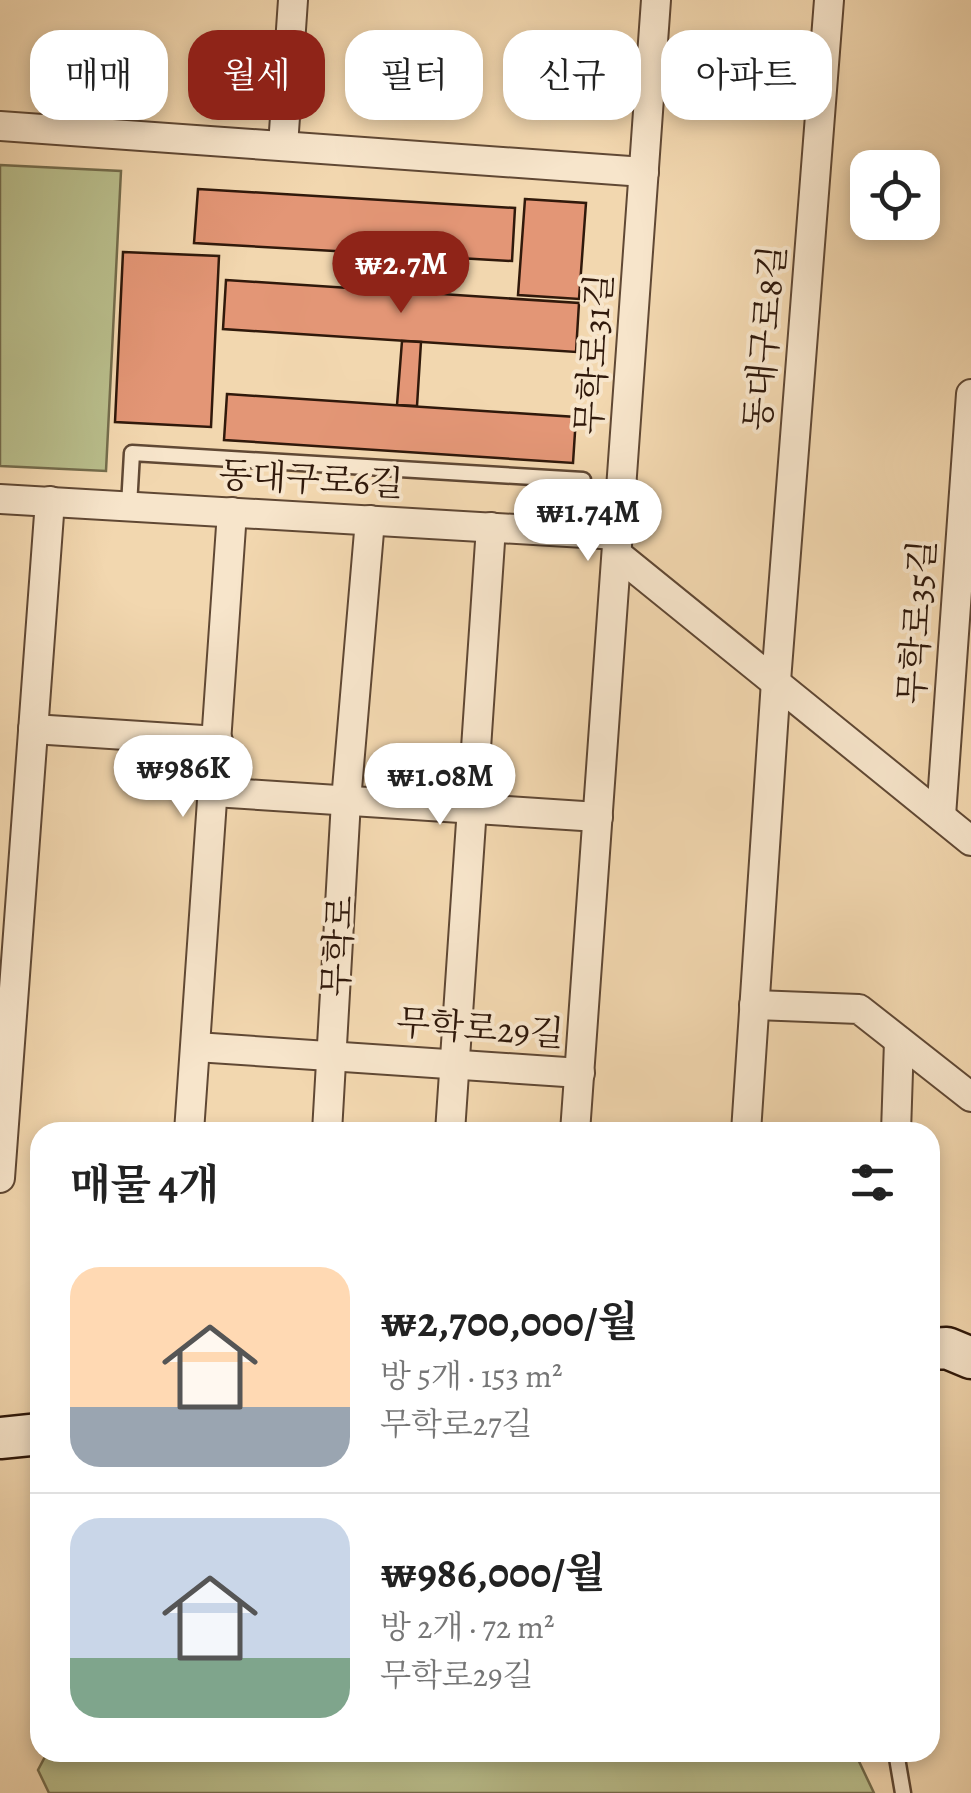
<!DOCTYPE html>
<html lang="ko">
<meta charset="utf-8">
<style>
:root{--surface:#fff;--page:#f6f6f6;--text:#222;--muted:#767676;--line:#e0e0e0;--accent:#8f2418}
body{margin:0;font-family:Alegreya,"Noto Serif KR",serif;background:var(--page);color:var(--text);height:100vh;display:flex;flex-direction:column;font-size:38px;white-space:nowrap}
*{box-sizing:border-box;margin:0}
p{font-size:32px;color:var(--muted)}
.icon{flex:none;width:55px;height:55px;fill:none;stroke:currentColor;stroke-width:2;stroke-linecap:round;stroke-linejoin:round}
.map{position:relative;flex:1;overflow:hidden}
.side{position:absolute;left:30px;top:1122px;width:910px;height:640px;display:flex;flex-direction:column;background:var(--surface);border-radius:30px;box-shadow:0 5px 15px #0003}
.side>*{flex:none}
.hud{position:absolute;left:30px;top:30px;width:912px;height:90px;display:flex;gap:20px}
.buttons{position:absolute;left:850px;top:150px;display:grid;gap:20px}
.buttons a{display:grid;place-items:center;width:90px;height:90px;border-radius:20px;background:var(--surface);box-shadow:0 5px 15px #0003;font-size:50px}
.price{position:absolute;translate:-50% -85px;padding:0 22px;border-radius:35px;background:#fff;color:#222;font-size:32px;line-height:65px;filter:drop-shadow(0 2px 5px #0008)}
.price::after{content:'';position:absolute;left:50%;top:60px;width:30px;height:22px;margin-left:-15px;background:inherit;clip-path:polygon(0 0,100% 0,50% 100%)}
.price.selected{background:var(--accent);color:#fff}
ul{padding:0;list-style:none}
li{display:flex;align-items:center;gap:30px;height:250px;padding:0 40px}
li+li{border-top:2px solid var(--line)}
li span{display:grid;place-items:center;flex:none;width:280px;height:200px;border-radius:30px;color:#555}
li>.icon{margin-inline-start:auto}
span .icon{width:120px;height:120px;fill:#fffc;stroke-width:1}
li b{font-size:42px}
h2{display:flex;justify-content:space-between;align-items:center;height:120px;padding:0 40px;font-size:42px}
.chip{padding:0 35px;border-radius:30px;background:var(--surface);box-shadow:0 5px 15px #0003;font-size:35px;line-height:90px}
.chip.selected{background:var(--accent);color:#fff}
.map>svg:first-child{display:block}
</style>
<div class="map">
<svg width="971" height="1793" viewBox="0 0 971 1793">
<rect width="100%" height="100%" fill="#f2d7af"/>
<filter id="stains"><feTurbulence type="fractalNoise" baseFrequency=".002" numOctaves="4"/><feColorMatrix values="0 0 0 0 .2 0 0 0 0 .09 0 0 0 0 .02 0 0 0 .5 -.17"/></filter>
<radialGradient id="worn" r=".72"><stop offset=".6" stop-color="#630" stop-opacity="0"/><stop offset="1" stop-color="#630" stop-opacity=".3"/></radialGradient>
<g fill="#b9be8c" stroke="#746c4c" stroke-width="2.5">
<polygon points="0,165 121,171 106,471 0,466"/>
<polygon points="47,1753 855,1753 874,1793 49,1793 38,1770"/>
</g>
<g fill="#e39676" stroke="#30190b" stroke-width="2.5">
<polygon points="198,189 515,208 512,261 194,243"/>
<polygon points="525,199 586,203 579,299 518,295"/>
<polygon points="123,252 219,256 211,427 115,422"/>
<polygon points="355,252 373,253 383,291 365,289"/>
<polygon points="226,280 579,303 576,352 223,329"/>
<polygon points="402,341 421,342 417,406 397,405"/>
<polygon points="227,394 576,417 573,463 224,440"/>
</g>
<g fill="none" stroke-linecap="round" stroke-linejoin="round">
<defs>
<g id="service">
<polyline points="129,506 132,453 583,480"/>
<polyline points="896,1752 903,1793"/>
</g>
<g id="minor">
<polyline points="0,126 644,172"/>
<polyline points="283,146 293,0"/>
<polyline points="0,499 618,535"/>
<polyline points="617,554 971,841"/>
<polyline points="33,729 218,741"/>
<polyline points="214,792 598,817"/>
<polyline points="941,816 971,394"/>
<polyline points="754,1005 859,1009 971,1097"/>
<polyline points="196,1047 580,1073"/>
<polyline points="189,1132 232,512"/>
<polyline points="327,1132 346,801 370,520"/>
<polyline points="450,1132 491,527"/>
<polyline points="575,1132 656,0"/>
<polyline points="746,1132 776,681 829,0"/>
<polyline points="896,1132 899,1041"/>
<polyline points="0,1178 50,501"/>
</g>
<g id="secondary">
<polyline points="930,1349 947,1348 971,1358"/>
<polyline points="0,1438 40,1434"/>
</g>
</defs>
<use href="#service" stroke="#604834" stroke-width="19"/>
<use href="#minor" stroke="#604834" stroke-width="32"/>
<use href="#secondary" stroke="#30190b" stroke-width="45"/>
<use href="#service" stroke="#f7e5cb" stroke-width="14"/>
<use href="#minor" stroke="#f7e5cb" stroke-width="28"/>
<use href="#secondary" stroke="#f7e5cb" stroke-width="40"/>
</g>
<g text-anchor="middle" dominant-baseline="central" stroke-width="8" stroke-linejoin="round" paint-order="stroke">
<g font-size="35" fill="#30190b" stroke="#f7e5cb">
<text transform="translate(765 338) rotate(-85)">동대구로8길</text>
<text transform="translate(594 354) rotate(-86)">무학로31길</text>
<text transform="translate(311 479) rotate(3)">동대구로6길</text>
<text transform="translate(917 622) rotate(-86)">무학로35길</text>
<text transform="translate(338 946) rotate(-87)">무학로</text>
<text transform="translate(480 1028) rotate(4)">무학로29길</text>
</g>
</g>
<rect width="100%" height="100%" filter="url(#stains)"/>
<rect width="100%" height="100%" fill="url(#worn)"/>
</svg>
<div class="buttons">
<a><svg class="icon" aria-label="locate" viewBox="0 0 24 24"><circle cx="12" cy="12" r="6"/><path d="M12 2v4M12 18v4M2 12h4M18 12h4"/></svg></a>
</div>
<b class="price selected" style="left:401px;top:316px">₩2.7M</b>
<b class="price" style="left:588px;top:564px">₩1.74M</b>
<b class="price" style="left:183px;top:820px">₩986K</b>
<b class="price" style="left:440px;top:828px">₩1.08M</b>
<div class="hud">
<a class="chip">매매</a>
<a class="chip selected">월세</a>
<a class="chip">필터</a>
<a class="chip">신규</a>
<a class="chip">아파트</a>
</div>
<section class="side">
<h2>매물 4개<svg class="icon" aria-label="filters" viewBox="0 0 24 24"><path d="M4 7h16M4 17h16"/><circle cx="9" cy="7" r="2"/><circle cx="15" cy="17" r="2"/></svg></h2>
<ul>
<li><span style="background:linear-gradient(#ffd9b3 70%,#9aa5b1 0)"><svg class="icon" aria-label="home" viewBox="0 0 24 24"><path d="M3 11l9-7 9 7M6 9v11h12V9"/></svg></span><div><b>₩2,700,000/월</b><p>방 5개 · 153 m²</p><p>무학로27길</p></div></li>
<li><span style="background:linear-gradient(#c9d6e8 70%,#7fa58c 0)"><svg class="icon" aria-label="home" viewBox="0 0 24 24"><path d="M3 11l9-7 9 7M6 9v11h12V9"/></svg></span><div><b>₩986,000/월</b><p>방 2개 · 72 m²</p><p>무학로29길</p></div></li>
</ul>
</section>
</div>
